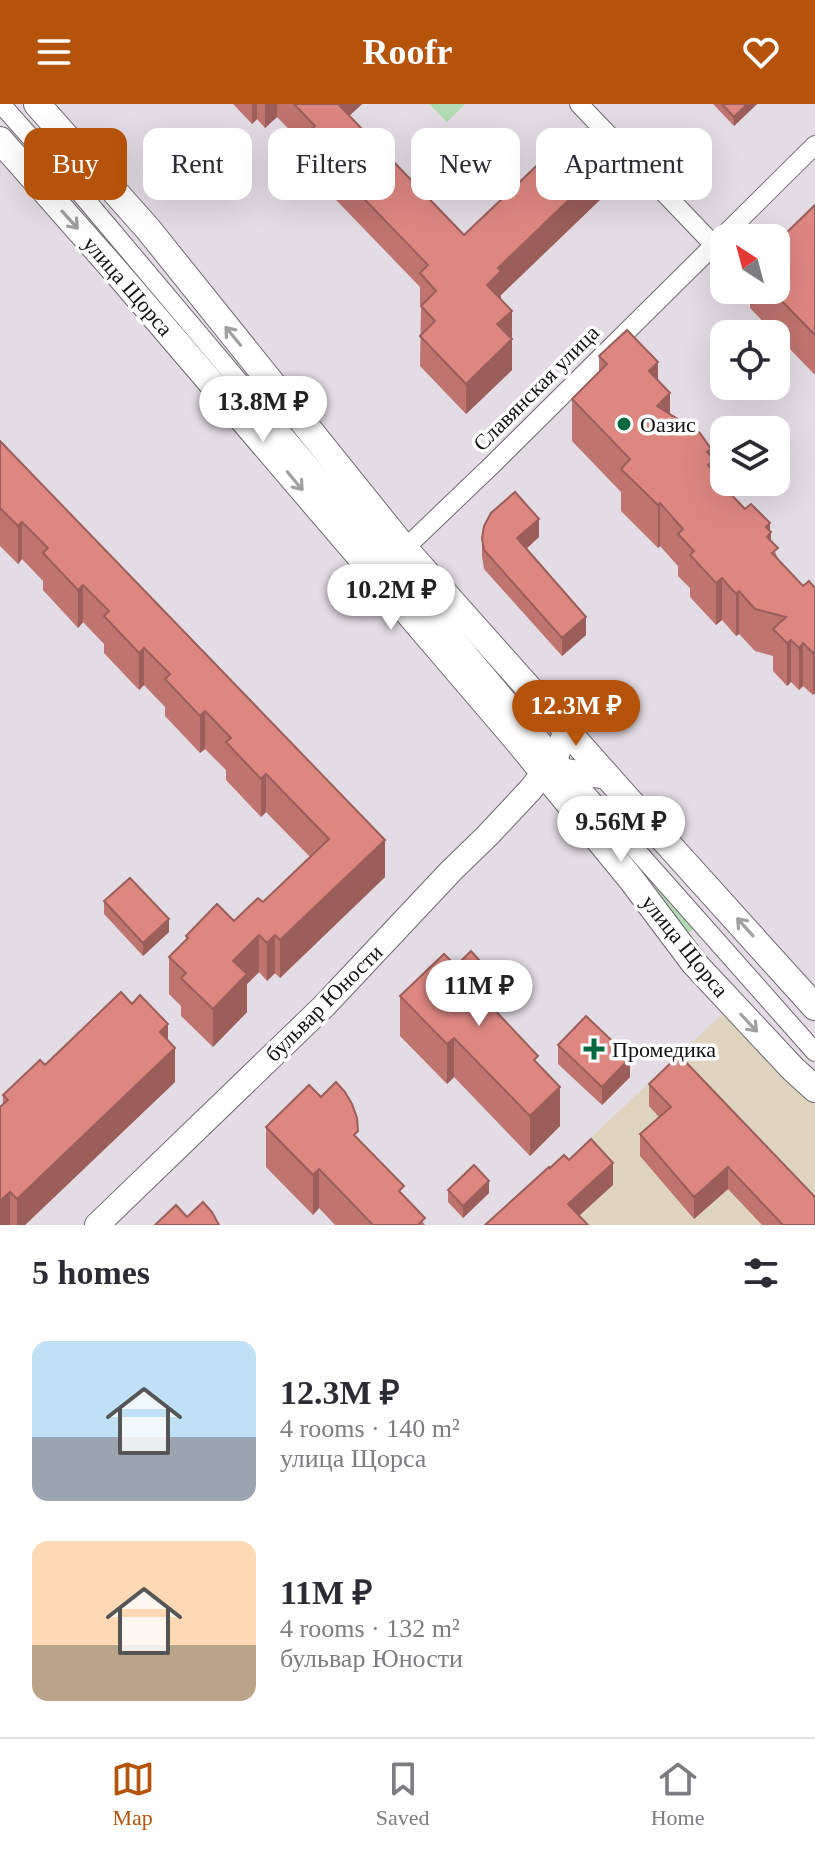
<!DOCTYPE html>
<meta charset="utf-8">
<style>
:root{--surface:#fff;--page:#f2f2f3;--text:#2b2b33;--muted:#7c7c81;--line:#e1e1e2;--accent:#b45309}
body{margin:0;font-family:"Times New Roman",serif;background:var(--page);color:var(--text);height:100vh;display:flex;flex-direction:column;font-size:30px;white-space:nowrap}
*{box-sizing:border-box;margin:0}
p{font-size:26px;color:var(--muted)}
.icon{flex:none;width:44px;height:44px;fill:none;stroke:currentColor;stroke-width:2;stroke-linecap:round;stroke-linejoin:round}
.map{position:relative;height:1121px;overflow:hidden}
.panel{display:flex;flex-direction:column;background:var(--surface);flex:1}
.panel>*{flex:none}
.top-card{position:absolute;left:24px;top:24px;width:768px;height:72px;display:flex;gap:16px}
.needle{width:52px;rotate:324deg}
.buttons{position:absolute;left:710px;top:120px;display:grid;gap:16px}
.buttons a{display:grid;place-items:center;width:80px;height:80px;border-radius:16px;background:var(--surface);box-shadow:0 8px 32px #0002;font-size:40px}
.price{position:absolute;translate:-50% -68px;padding:0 18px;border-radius:28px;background:#fff;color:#222;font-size:26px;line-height:52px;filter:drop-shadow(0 2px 4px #0008)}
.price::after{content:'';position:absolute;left:50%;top:48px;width:24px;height:18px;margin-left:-12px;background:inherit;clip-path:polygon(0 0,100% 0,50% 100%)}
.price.current{background:var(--accent);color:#fff}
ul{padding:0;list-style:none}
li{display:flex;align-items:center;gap:24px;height:200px;padding:0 32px}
li span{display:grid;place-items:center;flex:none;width:224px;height:160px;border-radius:16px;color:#555}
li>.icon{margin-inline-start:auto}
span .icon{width:96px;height:96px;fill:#fffc;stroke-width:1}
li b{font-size:34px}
h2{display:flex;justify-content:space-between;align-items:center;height:96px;padding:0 32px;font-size:34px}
.pill{padding:0 28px;border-radius:16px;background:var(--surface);box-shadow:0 8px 32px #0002;font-size:28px;line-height:72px}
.pill.current{background:var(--accent);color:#fff}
header{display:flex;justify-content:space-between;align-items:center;height:104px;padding:0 32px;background:var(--accent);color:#fff;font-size:36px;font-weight:700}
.dock{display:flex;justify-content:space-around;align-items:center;height:112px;border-top:2px solid var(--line);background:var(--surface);font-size:22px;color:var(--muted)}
.dock a{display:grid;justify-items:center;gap:4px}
.dock .current{color:var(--accent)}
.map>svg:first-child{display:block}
</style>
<header><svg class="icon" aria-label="menu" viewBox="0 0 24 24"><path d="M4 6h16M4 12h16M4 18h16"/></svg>Roofr<svg class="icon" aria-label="heart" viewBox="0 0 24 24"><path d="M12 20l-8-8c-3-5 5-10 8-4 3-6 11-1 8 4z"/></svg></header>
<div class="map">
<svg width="815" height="1121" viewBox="0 0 815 1121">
<rect width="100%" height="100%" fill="#e3dce4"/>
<polygon fill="#dfd4bf" points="734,899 815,994 815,1121 498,1121"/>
<g fill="#b3dbb4">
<polygon points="429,0 465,0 447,18"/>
<polygon points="656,783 693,825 684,832 653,787"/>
</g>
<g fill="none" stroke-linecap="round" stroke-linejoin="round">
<defs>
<g id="minor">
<polyline points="1,0 81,90 590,694 815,948"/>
<polyline points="579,0 714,141"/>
<polyline points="398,451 492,361 815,41"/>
</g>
<g id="tertiary">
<polyline points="543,670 567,667 607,673"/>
<polyline points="97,1121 324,902 451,767 488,731 531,685 556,653 566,626"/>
</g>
<g id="secondary">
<polyline points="37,0 148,125 405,445 648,718 815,903"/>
<polyline points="0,36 119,171 516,635 631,775 694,859 793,965 815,985"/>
</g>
</defs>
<use href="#minor" stroke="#6e686f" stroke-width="20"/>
<use href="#tertiary" stroke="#6e686f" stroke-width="26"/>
<use href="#secondary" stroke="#6e686f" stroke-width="28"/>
<use href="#minor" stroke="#fff" stroke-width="18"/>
<use href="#tertiary" stroke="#fff" stroke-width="24"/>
<use href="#secondary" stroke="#fff" stroke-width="26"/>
</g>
<g fill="#bf746f">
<polygon points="233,0 362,0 349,12 464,131 608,79 604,83 604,92 501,191 501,196 512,207 512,266 466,310 420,262 421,202 420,200 420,183 312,71 312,61 309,58 309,46 277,13 265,24 257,15 252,20"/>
<polygon points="713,0 757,0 734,22"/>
<polygon points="815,101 815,271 750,204 750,186 776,186"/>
<polygon points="599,252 658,277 670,310 711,353 714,367 722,381 745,405 770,427 771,437 778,455 803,482 815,484 813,591 803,582 799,586 791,578 787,582 773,567 773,552 755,547 739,530 736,532 722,516 716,521 690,493 690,484 678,472 678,462 660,442 658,444 621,407 621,388 572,337 572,295 599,268"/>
<polygon points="0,337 385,773 280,874 275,869 267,877 259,868 247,880 247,908 213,943 181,912 181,902 169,890 169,853 186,836 186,832 234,817 263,798 310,753 266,708 261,713 226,676 226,666 205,645 200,649 165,612 165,603 144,581 139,586 104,549 104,540 83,518 78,524 43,486 43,477 22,455 18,460 0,442"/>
<polygon points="539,433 526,445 586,531 562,552 484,465 482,452 482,434"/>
<polygon points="104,797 169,828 143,852 104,810"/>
<polygon points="456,862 493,905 538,960 560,1022 530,1052 454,973 447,980 400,932 400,892"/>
<polygon points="168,937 175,978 25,1121 0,1121 3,991 45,961"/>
<polygon points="558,941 630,973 602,1001 558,960"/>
<polygon points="649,980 815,1121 762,1121 728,1085 694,1115 640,1052 640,1030 659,1013 649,1002"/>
<polygon points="266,1023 358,1036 404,1092 425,1121 335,1121 319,1104 313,1111 266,1063"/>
<polygon points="448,1086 489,1089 463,1114 448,1098"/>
</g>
<g fill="#9b5e5a">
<polygon points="252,0 257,0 257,15 252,20"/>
<polygon points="265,0 277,0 277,13 265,24"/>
<polygon points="334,0 362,0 334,26"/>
<polygon points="747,0 757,0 734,22 734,13"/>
<polygon points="608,49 608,79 604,83 604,92 501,191 501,198 487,181 498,164"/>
<polygon points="512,207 512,266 466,310 466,280 497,220"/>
<polygon points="658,258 658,300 649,267"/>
<polygon points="670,289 670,331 657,302"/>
<polygon points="711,345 711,358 714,356 714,398 707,348"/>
<polygon points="660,399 660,442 658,444 658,401"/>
<polygon points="539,415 539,433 517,453 517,434"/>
<polygon points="22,418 22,455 18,460 18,422"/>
<polygon points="770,419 770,430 771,428 771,471 766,423"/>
<polygon points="722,474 722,516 716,521 716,479"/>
<polygon points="83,481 83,518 78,524 78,486"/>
<polygon points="739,487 739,530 736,532 736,490"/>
<polygon points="586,513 586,531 562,552 562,534"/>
<polygon points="791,536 791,578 787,582 787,539"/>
<polygon points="803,539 803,582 799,586 799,544"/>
<polygon points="144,544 144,581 139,586 139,549"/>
<polygon points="815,547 815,589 813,591 813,549"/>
<polygon points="205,607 205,645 200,649 200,612"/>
<polygon points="266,670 266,708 261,713 261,675"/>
<polygon points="385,736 385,773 280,874 280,836"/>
<polygon points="169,815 169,828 143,852 143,839"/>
<polygon points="259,831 259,868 247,880 247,908 213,943 213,905 233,857"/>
<polygon points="275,831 275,869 267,877 267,839"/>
<polygon points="168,920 168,950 175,944 175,978 25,1121 17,1121 17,1095 160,928"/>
<polygon points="454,934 454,973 447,980 447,940"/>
<polygon points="630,954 630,973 602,1001 602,983"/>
<polygon points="560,983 560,1022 530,1052 530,1012"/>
<polygon points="613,1059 613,1081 569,1121 568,1100"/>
<polygon points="728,1063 728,1085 694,1115 694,1093"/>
<polygon points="319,1065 319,1104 313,1111 313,1071"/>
<polygon points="489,1077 489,1089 463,1114 463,1102"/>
<polygon points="10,1088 10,1121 0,1121 0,1097"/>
</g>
<g fill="#de8781" stroke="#9b5e5a" stroke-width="2">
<polygon points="294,0 338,0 464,131 572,28 577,33 585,25 608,49 599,57 604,62 498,164 501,167 487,181 512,207 497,220 512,235 466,280 420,232 435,217 421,202 436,187 420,169 428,161 312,41 317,36 309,28 315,22"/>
<polygon points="722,0 747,0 734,13"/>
<polygon points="815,101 815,231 771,186 776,186 776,139"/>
<polygon points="627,226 658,258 649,267 670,289 657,302 700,329 711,345 707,348 714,356 708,361 722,377 720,379 745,405 751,400 770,419 766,423 771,428 767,433 778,444 772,449 803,482 809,477 815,484 815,547 813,549 803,539 799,544 791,536 787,539 773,525 786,513 755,505 739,487 736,490 722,474 716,479 690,451 694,447 678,430 683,425 660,399 658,401 621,365 630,355 572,295 607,260 599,252"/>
<polygon points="0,337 385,736 280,836 275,831 267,839 259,831 233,857 247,870 213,905 181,874 186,869 169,853 188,834 186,832 217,800 234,817 258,794 263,798 329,735 266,670 261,675 226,638 231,634 205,607 200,612 165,575 170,570 144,544 139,549 104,512 109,507 83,481 78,486 43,449 48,444 22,418 18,422 0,404"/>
<polygon points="515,388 539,415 517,434 586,513 562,534 484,446 482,434 484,422 491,409"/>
<polygon points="130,774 169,815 143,839 104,797"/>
<polygon points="471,847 480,857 487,869 492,883 493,896 489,900 538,952 534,956 560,983 530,1012 454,934 447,940 400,892 444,850 456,862"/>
<polygon points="121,888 132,900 140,891 168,920 160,928 175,944 17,1095 10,1088 0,1097 0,1003 8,996 3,991 40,956 45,961"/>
<polygon points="586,912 630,954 602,983 558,941"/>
<polygon points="679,951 815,1093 815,1121 783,1121 728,1063 694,1093 640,1030 671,1003 649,980"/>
<polygon points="336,978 345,988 352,1000 357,1014 358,1027 354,1031 404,1082 399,1087 425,1114 418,1121 373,1121 319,1065 313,1071 266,1023 309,981 321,993"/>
<polygon points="591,1035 613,1059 568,1100 588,1121 485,1121 549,1063 550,1064 564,1051 569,1056"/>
<polygon points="474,1061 489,1077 463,1102 448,1086"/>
<polygon points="203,1098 212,1108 219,1121 155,1121 176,1101 187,1113"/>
</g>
<defs><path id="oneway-shaft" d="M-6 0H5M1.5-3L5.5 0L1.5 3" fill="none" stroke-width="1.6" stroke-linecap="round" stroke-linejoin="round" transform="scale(2)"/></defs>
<g stroke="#a1a0a1">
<use href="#oneway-shaft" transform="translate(70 116) rotate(48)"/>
<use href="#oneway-shaft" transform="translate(233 232) rotate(-129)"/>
<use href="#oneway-shaft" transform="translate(295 377) rotate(50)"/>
<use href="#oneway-shaft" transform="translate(745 823) rotate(-132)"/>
<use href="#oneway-shaft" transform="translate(749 919) rotate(47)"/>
</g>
<g fill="#03683d" stroke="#fff" stroke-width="3">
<circle cx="624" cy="320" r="8"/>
<path d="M590 933h8v8h8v8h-8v8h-8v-8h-8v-8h8z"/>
</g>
<g text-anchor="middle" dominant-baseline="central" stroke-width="7" stroke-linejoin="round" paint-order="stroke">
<g font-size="22" fill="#131113" stroke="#fff">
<text transform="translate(128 182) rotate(49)">улица Щорса</text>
<text transform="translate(536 284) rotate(-45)">Славянская улица</text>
<text transform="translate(685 842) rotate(51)">улица Щорса</text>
<text transform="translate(324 899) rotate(-45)">бульвар Юности</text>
</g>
<g font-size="22" fill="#131113" stroke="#fff" text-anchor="start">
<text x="640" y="320">Оазис</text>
<text x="612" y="945">Промедика</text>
</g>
</g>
</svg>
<div class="buttons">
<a><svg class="needle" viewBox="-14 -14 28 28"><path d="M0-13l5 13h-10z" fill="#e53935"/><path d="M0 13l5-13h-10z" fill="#7c7c81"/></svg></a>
<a><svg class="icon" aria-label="locate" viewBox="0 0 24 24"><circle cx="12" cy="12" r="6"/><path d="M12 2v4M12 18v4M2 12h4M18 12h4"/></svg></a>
<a><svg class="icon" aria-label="layers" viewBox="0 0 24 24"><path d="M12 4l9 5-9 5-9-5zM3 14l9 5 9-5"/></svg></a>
</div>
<b class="price" style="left:263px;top:340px">13.8M ₽</b>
<b class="price" style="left:391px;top:528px">10.2M ₽</b>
<b class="price current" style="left:576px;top:644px">12.3M ₽</b>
<b class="price" style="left:621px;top:760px">9.56M ₽</b>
<b class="price" style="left:479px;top:924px">11M ₽</b>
<div class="top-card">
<a class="pill current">Buy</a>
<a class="pill">Rent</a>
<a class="pill">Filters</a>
<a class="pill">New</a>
<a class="pill">Apartment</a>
</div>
</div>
<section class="panel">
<h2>5 homes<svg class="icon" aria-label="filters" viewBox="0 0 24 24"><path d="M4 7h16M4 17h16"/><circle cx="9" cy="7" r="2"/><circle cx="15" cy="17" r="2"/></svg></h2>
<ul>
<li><span style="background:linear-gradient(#bfe0f5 60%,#9aa5b1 0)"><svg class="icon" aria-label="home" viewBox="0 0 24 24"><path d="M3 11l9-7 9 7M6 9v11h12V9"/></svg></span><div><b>12.3M ₽</b><p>4 rooms · 140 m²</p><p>улица Щорса</p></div></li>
<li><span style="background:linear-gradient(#ffd9b3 65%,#b9a48a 0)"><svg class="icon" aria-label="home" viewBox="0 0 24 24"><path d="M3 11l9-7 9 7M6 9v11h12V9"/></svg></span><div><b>11M ₽</b><p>4 rooms · 132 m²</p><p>бульвар Юности</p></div></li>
</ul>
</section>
<nav class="dock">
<a class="current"><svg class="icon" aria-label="map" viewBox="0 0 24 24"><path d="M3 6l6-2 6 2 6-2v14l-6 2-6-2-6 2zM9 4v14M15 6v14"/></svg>Map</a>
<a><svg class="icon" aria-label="saved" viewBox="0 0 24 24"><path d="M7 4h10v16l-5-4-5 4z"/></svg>Saved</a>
<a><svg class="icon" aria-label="home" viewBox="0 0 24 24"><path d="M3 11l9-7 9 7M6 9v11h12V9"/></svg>Home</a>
</nav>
